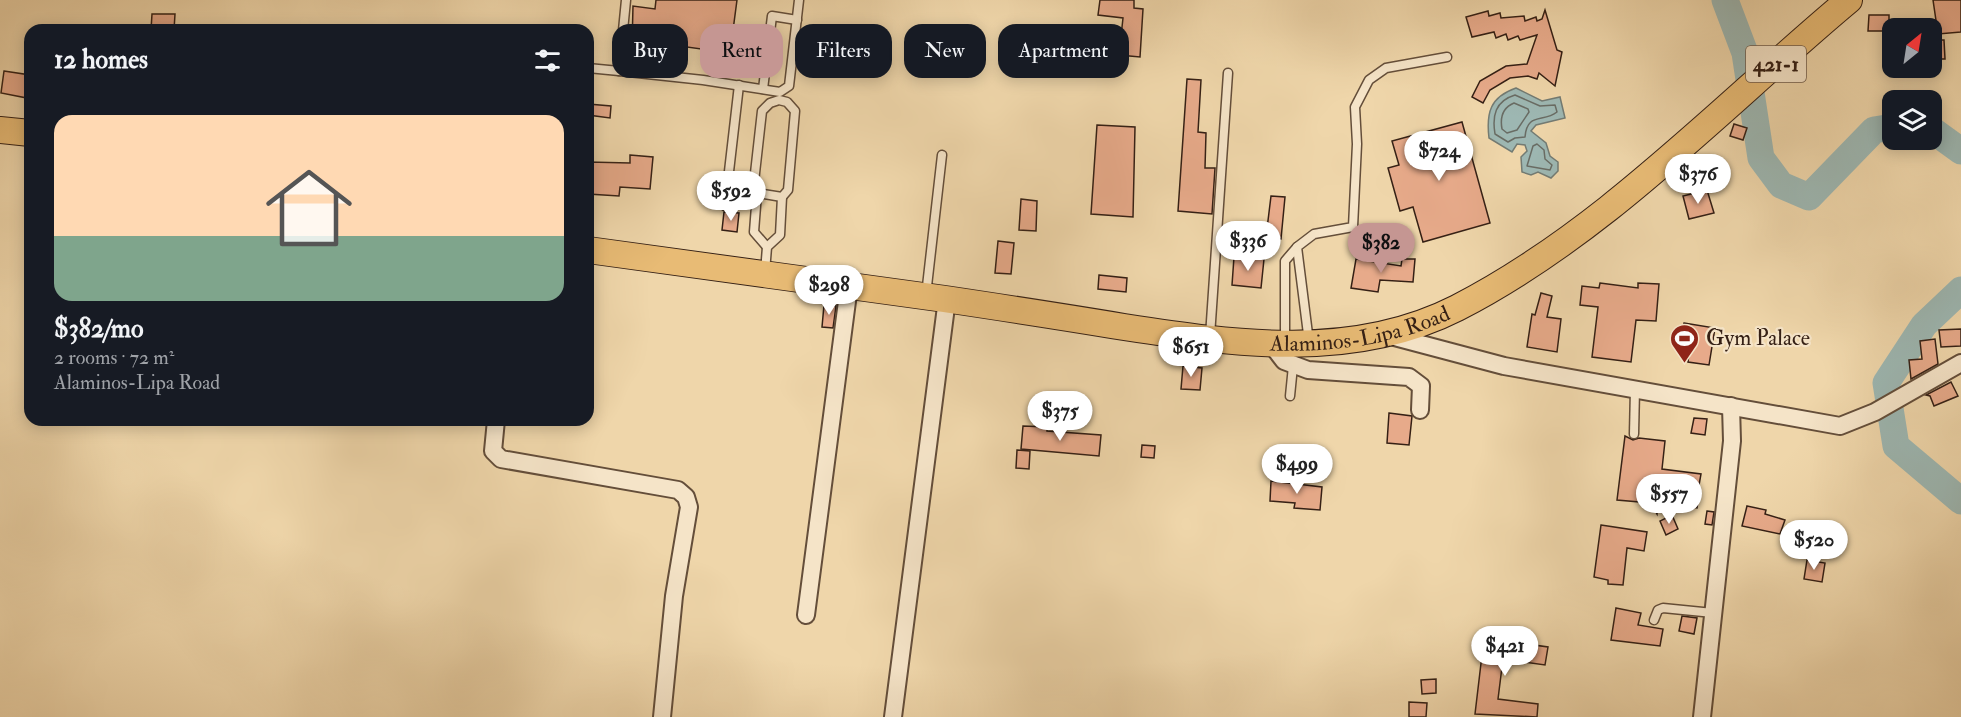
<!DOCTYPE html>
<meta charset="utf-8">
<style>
:root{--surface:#171b24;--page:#242831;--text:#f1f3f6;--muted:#9ea1a6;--accent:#c59692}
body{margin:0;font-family:"IM FELL Double Pica",serif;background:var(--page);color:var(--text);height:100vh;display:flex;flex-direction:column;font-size:22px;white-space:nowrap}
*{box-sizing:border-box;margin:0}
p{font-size:20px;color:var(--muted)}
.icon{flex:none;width:33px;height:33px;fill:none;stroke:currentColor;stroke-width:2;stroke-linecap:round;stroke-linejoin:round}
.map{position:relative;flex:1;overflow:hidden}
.drawer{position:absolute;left:24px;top:24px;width:570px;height:402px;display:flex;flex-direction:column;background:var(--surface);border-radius:18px;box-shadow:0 3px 15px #0003}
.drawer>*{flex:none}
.banner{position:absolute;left:612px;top:24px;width:570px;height:54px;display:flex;gap:12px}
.needle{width:39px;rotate:30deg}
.fabs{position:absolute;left:1882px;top:18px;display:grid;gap:12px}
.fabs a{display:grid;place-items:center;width:60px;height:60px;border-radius:12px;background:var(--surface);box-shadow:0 3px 15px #0003;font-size:30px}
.price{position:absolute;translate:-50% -51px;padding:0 14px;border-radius:21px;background:#fff;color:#222;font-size:20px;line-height:39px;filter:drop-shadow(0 2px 3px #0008)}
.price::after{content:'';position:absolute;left:50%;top:36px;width:18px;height:14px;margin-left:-9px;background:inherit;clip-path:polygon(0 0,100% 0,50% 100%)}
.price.current{background:var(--accent);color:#111}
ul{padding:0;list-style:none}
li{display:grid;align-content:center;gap:12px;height:318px;padding:0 30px}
li span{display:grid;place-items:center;height:186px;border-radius:18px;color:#555}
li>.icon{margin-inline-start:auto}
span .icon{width:108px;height:108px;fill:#fffc;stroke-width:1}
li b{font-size:26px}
h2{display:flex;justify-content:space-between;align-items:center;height:72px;padding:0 30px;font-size:26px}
.pill{padding:0 21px;border-radius:18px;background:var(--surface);box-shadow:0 3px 15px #0003;font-size:21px;line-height:54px}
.pill.current{background:var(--accent);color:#111}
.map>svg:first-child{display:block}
</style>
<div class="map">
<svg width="1961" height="717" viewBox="0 0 1961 717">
<rect width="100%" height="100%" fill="#efd6aa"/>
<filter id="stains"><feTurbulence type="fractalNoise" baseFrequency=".00333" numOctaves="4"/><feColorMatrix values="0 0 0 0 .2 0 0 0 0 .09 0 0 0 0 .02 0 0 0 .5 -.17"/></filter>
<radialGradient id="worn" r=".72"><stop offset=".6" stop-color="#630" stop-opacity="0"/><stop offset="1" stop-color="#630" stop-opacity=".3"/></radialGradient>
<path fill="#9db7b2" stroke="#737b73" stroke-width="1.5" d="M1516 88 1542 101 1560 97 1565 118 1536 125 1531 131 1546 143 1550 156 1558 162V171L1551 178 1538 172 1531 175 1522 172 1521 157 1527 151 1525 145 1517 144 1512 152 1489 138C1486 113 1490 97 1516 88Z"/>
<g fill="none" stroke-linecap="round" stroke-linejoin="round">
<g stroke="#696c64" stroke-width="1.5">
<path d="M1515 95 1540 106 1555 105 1557 112C1543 123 1527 112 1525 137L1515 138 1508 142 1495 134C1492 116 1495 101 1515 95Z"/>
<path d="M1514 103 1528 109 1529 112 1517 130 1507 133 1502 129C1500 118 1502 108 1514 103Z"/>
<polygon points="1537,144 1544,150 1545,159 1552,165 1550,170 1527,166 1533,146"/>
</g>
<g stroke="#9db7b2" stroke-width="27">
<polyline points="1725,0 1745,53 1761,158 1781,185 1809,197 1874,130 1893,127"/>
<polyline points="1932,130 1961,151"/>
<polyline points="1961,290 1924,325 1886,383 1896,446 1961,501"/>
</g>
</g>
<g fill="#e7aa8a" stroke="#352015" stroke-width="1.5">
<polygon points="656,0 737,0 730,53 680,46 677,54 632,46 633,6 655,9"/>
<polygon points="1100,0 1134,0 1134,8 1143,9 1140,57 1119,55 1123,18 1098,15"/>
<polygon points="1933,0 1961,0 1961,32 1938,34"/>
<polygon points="1545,10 1557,50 1562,52 1555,86 1539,73 1537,79 1528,76 1510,78 1490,90 1483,103 1472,97 1480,81 1506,66 1527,64 1537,35 1520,40 1518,36 1508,40 1506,34 1496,38 1494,32 1472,37 1466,17 1488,11 1489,16 1500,13 1501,18 1524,16 1525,21 1536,17 1537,21 1542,19"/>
<polygon points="152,14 175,14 174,30 151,30"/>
<polygon points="1869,15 1889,15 1889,31 1868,31"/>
<polygon points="1932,40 1944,40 1945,59 1932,59"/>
<polygon points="1097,44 1115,46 1113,74 1094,73"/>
<polygon points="4,71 30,75 27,98 1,93"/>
<polygon points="1187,79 1201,80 1198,132 1206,133 1205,168 1215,168 1212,214 1178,211"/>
<polygon points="588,104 611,106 610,118 588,115"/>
<polygon points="1462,122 1490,223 1423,242 1413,207 1400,211 1388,168 1399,165 1392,141"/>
<polygon points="1734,124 1747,128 1743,140 1730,136"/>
<polygon points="1097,125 1135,127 1133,217 1091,214"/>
<polygon points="630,155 653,157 650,189 620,187 619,196 588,194 588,162 630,163"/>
<polygon points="1707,190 1714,213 1689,219 1683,196"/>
<polygon points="1271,196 1285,197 1281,239 1266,237"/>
<polygon points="1021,199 1037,201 1036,231 1019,230"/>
<polygon points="724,212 739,213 737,232 722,230"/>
<polygon points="998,241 1014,243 1011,274 995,273"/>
<polygon points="1234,257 1264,259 1261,288 1232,285"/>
<polygon points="1356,259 1401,266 1402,259 1415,259 1413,282 1380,280 1378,292 1351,288"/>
<polygon points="1099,275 1127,278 1126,292 1098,289"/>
<polygon points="1600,283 1638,288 1638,283 1659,284 1656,321 1636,320 1631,362 1592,357 1598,307 1580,305 1582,286 1599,288"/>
<polygon points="1541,293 1552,296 1547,317 1561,319 1557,352 1527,347 1532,314 1535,315"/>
<polygon points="824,305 836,306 833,328 822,327"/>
<polygon points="1684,323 1715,328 1709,365 1688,362 1691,337 1682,336"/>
<polygon points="1961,329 1961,346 1941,347 1939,330"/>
<polygon points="1935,339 1938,364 1911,379 1909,360 1922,359 1920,341"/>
<polygon points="1183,366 1202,368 1200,390 1181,389"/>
<polygon points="1951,382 1958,396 1934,406 1930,396 1926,395"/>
<polygon points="1389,413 1412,416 1409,445 1387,443"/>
<polygon points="1694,418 1707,419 1705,435 1691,433"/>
<polygon points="1023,426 1047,427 1047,431 1101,435 1099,456 1021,449"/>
<polygon points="1625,436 1633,440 1639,438 1665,441 1662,469 1701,474 1698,491 1660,485 1657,514 1651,503 1617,500"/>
<polygon points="1142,445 1155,446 1154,458 1141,457"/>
<polygon points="1017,450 1030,451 1029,469 1016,468"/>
<polygon points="1271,481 1322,487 1320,510 1294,508 1295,503 1270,501"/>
<polygon points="1688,491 1699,493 1697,508 1685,506"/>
<polygon points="1747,506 1766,510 1765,514 1785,520 1780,534 1742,526"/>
<polygon points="1707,511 1714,512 1712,525 1705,524"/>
<polygon points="1672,515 1678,529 1666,535 1660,521"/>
<polygon points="1601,525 1647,532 1644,551 1627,548 1623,585 1608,584 1608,580 1594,577"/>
<polygon points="1807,560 1825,563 1822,582 1804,579"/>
<polygon points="1616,608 1641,613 1638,625 1663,629 1660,646 1611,640"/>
<polygon points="1682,616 1697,618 1694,634 1679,631"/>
<polygon points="1484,638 1548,647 1545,665 1503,659 1498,699 1538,704 1537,717 1475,714"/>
<polygon points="1436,679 1436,693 1422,694 1421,680"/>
<polygon points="1409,702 1427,703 1426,717 1409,717"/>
</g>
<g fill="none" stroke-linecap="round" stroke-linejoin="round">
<defs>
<g id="lane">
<polyline points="626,0 619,71 703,80 780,92 789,86 799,0"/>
<polyline points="588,68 619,71"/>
<polyline points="763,89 772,16 797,20"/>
<polygon points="779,100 787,102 795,111 788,190 782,197 757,193 754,182 762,111 770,103"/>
<polyline points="727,188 757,193 754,232 767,247"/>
<polyline points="725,206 739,85"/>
<polyline points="765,272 767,247 780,235 782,197"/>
<polyline points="926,295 942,155"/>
<polyline points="1210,336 1228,73"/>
<polyline points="1285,341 1285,261 1297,247"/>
<polyline points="1309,342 1297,247 1314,234 1353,227 1357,144 1355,107 1369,80 1386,68 1447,57"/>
<polyline points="1290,396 1293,366"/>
<polyline points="1634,434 1635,389"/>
<polyline points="1654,620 1658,610 1663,608 1713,613"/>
</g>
<g id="street">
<polyline points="1387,335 1504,366 1840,426 1875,412 1961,363"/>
<polyline points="1271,344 1284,361 1308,370 1409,377 1421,386 1420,410"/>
<polyline points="496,420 493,451 501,459 678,490 686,497 689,507 674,596 662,717"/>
<polyline points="806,615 849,286"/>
<polyline points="893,717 947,299"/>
<polyline points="1702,717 1732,441 1731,406"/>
</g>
<g id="primary">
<polyline points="0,130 30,133"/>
<path id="s1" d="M588 250C707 267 826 282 945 299 1005 308 1064 317 1124 327 1234 344 1353 361 1457 308 1605 232 1722 106 1849 0"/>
</g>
</defs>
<use href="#lane" stroke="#644e3a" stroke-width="11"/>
<use href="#street" stroke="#644e3a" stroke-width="20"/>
<use href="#primary" stroke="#352015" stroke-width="28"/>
<use href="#lane" stroke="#f5e4c8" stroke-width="8"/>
<use href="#street" stroke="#f5e4c8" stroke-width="16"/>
<use href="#primary" stroke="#e8bb75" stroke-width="26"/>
</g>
<defs>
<symbol id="stadium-pin" viewBox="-11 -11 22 30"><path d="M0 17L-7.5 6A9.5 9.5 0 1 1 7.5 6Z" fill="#8f2418" stroke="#f5e4c8"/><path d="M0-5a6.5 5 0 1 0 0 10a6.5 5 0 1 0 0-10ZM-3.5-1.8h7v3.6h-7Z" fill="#fff"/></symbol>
</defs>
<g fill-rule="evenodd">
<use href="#stadium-pin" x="1668" y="322" width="33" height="45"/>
</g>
<g text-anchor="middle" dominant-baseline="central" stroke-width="4.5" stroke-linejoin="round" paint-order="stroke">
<rect fill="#f5e4c8" stroke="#6f5b4b" stroke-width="1.5" x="1746" y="46" width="60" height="36" rx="4.5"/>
<g font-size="21" font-weight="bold" fill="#352015">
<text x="1776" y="64">421-1</text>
</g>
<g font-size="22" fill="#352015" stroke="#f5e4c8">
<text stroke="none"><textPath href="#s1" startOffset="780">Alaminos-Lipa Road</textPath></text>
</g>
<g font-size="22" fill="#352015" stroke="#f5e4c8" text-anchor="start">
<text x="1706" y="338">Gym Palace</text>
</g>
</g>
<rect width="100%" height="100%" filter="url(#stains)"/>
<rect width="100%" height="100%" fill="url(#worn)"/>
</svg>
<div class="fabs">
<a><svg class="needle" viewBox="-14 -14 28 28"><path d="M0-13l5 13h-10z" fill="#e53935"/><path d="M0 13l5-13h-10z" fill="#9ea1a6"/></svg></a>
<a><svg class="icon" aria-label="layers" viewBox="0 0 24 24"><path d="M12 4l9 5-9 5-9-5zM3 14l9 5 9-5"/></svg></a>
</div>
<b class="price" style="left:1439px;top:182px">$724</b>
<b class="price" style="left:1698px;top:205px">$376</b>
<b class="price" style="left:731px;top:222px">$592</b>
<b class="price" style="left:1248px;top:272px">$336</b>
<b class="price current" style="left:1381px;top:274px">$382</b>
<b class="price" style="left:829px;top:316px">$298</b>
<b class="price" style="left:1191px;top:378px">$651</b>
<b class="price" style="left:1060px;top:442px">$375</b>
<b class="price" style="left:1297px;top:495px">$499</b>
<b class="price" style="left:1669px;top:525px">$557</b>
<b class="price" style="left:1814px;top:571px">$520</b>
<b class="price" style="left:1505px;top:677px">$421</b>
<div class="banner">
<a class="pill">Buy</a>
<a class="pill current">Rent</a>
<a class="pill">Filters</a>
<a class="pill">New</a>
<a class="pill">Apartment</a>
</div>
<section class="drawer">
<h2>12 homes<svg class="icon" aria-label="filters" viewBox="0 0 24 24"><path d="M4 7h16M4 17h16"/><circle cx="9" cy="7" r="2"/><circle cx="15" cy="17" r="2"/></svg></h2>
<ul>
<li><span style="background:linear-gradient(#ffd9b3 65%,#7fa58c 0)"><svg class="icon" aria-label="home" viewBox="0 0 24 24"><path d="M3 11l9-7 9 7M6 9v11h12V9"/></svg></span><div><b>$382/mo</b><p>2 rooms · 72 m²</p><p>Alaminos-Lipa Road</p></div></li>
</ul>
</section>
</div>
